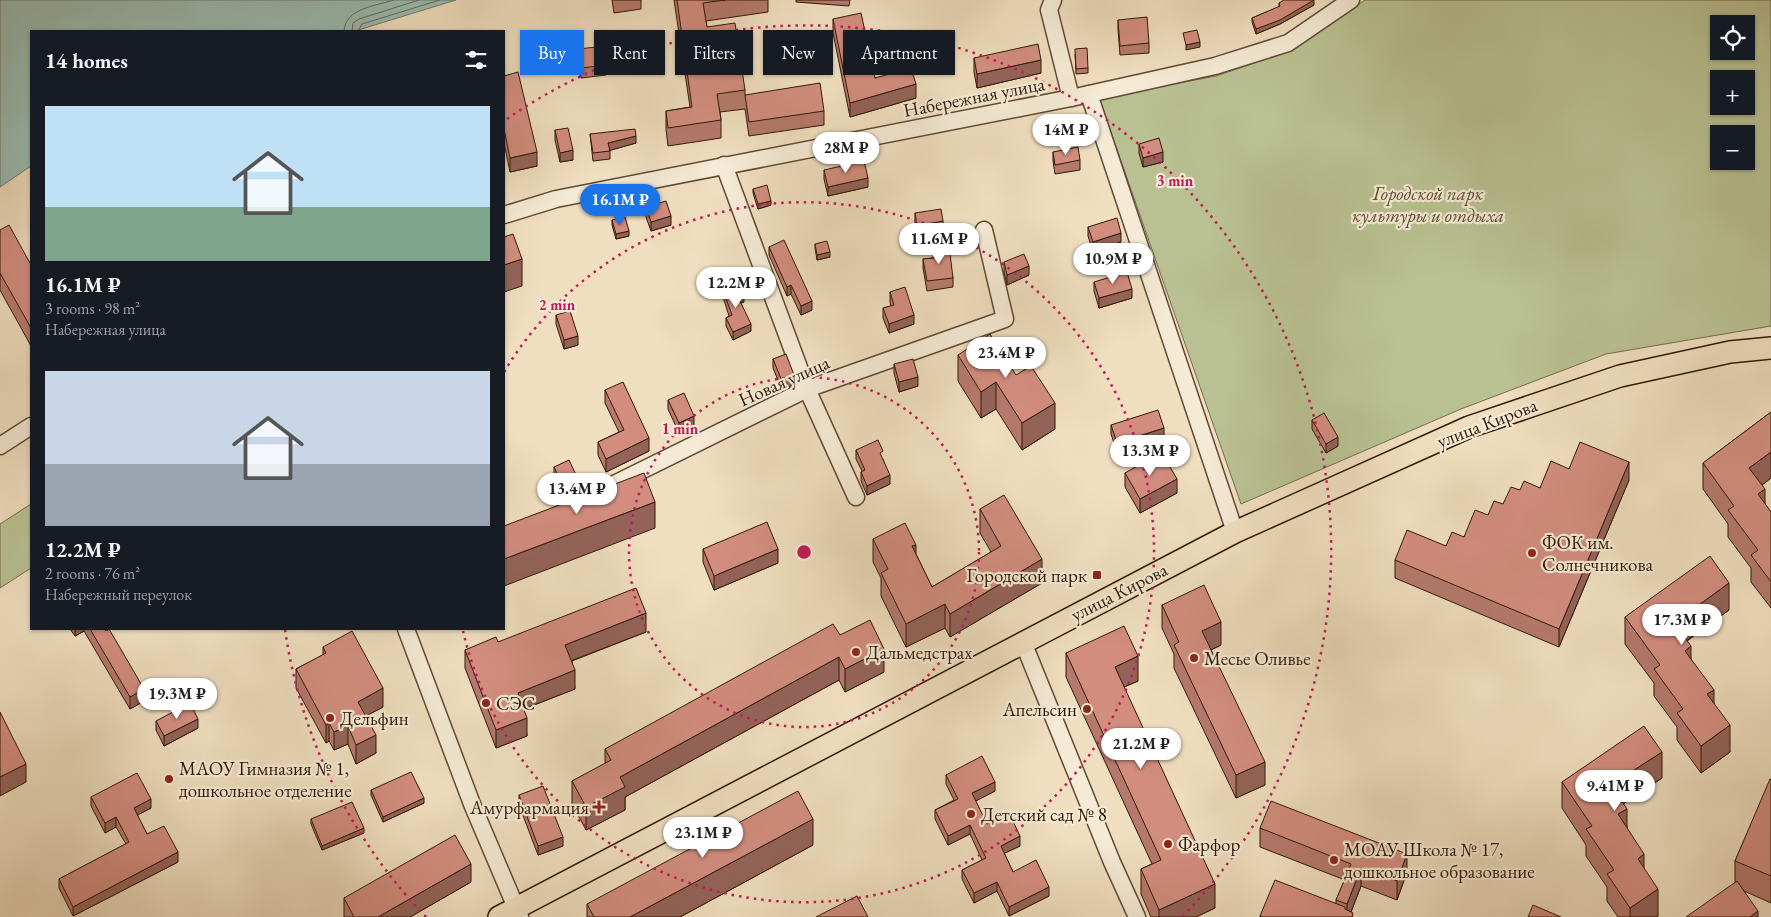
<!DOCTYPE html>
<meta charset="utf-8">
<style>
:root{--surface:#171b24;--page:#242831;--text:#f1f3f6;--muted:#9ea1a6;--accent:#1a73e8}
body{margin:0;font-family:"EB Garamond",serif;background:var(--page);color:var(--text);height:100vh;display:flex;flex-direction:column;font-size:19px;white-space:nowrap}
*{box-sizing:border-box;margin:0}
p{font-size:16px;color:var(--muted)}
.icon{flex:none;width:28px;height:28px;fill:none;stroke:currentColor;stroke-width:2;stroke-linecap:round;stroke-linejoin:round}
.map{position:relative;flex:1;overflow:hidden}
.drawer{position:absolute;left:30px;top:30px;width:475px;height:600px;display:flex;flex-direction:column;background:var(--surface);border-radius:0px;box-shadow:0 1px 4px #0004}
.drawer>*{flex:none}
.hud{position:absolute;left:520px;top:30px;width:475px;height:45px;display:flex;gap:10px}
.controls{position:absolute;left:1710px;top:15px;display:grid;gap:10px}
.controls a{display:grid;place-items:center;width:45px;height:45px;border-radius:0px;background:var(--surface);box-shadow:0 1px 4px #0004;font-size:25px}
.price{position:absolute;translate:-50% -42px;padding:0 11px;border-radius:18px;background:#fff;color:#222;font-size:16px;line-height:32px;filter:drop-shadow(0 1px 2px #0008)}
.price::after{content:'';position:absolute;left:50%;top:30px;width:15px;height:11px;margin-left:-8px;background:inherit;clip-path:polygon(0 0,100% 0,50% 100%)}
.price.current{background:var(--accent);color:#fff}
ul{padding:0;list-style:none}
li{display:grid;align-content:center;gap:10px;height:265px;padding:0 15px}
li span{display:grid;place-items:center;height:155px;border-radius:0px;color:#555}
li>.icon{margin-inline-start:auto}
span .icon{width:90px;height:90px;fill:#fffc;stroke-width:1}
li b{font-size:21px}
h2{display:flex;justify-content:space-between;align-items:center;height:60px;padding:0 15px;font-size:21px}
.tag{padding:0 18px;border-radius:0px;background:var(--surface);box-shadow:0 1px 4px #0004;font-size:18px;line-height:45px}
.tag.current{background:var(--accent);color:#fff}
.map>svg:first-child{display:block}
</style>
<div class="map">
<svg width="1771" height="917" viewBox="0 0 1771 917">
<rect width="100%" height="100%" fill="#efdebf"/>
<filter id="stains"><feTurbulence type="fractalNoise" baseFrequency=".004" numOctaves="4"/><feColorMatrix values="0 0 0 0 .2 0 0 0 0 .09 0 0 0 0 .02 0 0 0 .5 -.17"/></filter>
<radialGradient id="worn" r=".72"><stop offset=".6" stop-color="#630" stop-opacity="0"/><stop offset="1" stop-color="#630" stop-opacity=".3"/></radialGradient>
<g fill="#b9c192" stroke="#766c4c" fill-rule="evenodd">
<path d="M1365 0H1771V326L1606 354 1461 409 1241 504 1099 98 1216 76 1290 51ZM1719 24H1746V51H1719ZM1719 79H1746V106H1719ZM1719 134H1746V161H1719Z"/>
<polygon points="31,504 31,568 0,588 0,524"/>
</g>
<polygon fill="#9abcb2" stroke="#707a6d" points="0,0 456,0 355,31 31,31 31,166 0,187"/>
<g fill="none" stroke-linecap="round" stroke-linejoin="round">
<g stroke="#666a5c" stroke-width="1">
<path d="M344 31C345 8 376 6 394 0"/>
<polyline points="352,31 353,23 359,19 419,0"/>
<polyline points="358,31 362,24 440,0"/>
</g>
<defs>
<g id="minor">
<polyline points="1053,0 1049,10 1071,98"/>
<polyline points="1089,94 1235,532"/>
<polyline points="724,165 807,389 856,497"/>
<polyline points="504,215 556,199 1071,98 1215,66 1288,43 1351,0"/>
<polyline points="0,446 31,426"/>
<polyline points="598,492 807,389 1005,319 984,230"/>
<polyline points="406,629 472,804 520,917"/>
<polyline points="1023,642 1112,862 1137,917"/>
</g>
<polyline id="major" points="499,917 1235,532 1469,427 1620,376 1730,352 1771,348"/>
</defs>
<use href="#minor" stroke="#614a34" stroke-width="19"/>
<use href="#major" stroke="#321805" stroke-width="24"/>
<use href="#minor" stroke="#f5ead5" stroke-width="16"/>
<use href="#major" stroke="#efdebf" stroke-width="21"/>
</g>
<g fill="#b5796d" stroke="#321805">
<polygon points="612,0 641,0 641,9 614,13"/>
<polygon points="674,0 768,0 768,12 706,21 707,27 745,90 745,95 824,111 824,125 749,136 745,109 720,112 721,120 721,138 668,146 666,129 666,111 690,107"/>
<polygon points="796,0 850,0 849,6 796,2"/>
<polygon points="1279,3 1314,5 1280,24 1256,34 1252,22 1252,18 1279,7"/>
<polygon points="833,19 875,78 916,98 850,117 833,33"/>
<polygon points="1118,20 1149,43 1149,53 1120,55 1118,29"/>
<polygon points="579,49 606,65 606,75 581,78 579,58"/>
<polygon points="1075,54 1088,68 1088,73 1076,74"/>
<polygon points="974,58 1041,73 977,88 974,72"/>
<polygon points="504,76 537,166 510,172 504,143"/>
<polygon points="555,130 573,160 560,162 555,140"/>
<polygon points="590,134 636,143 610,150 610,159 593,161"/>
<polygon points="1139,144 1163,162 1143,167 1139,153"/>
<polygon points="1053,152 1080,160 1080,170 1055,174 1053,161"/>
<polygon points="824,170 868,187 828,196 824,179"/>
<polygon points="753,189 771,205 758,209 753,193"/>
<polygon points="646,207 671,225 651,231 646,217"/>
<polygon points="915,213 943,221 943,231 917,235 915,223"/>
<polygon points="612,220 629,236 616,239 612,225"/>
<polygon points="1088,227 1121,242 1093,251 1088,236"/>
<polygon points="0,230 31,265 31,346 0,290"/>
<polygon points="815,244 830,257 817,260 815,248"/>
<polygon points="769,247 812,310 801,315 791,294 787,296 769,255"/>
<polygon points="933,248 953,278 953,287 927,291 923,268 923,259 933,258"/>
<polygon points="1004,262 1029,275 1007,285 1004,272"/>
<polygon points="1094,282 1132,298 1099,308 1094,291"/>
<polygon points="723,290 744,302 741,303 751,331 733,340 726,326 726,318 729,316 723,297"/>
<polygon points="890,292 914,324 889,333 883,318 883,308 891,306 890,302"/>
<polygon points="556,315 578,345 564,349 556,324"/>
<polygon points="958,355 1016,375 1055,429 1022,450 996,409 981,418 958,381"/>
<polygon points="773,359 794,384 782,390 773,368"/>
<polygon points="894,364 918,386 899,392 894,373"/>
<polygon points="605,390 649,451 606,472 598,455 598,442 619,432 605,403"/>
<polygon points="668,400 694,426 679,433 668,409"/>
<polygon points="1771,412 1771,478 1762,485 1765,504 1771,512 1771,608 1751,582 1751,568 1728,537 1728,524 1703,489 1703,463"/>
<polygon points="1312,420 1338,446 1326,453 1312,429"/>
<polygon points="1111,425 1164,438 1117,452 1111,434"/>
<polygon points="856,450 883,459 890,484 867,495 861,481 861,472 862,471 856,459"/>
<polygon points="1155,465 1177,493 1140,513 1125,487 1125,473"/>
<polygon points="554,467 577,487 562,493 554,477"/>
<polygon points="1569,469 1629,480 1559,647 1395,578 1395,560 1446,546 1464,537 1488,515 1503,504 1520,490 1540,488"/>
<polygon points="980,509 1042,583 950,637 945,628 906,647 881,596 881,578 873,562 873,539 916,554 932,587 991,552 980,533"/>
<polygon points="703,549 778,563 714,590 703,562"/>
<polygon points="1162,605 1221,645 1211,650 1265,785 1236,798 1174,668 1174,654 1162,628"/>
<polygon points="1729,610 1687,641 1691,659 1714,703 1730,752 1701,773 1677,740 1677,727 1654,696 1654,683 1625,644 1625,617"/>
<polygon points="70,629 105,629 144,701 130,709 84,631 75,636"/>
<polygon points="646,632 572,661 575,689 524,709 527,736 496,748 465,668 465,650 498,642"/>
<polygon points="840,635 884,672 845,692 839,680 625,797 625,810 586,830 572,804 572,781 605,764 605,749"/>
<polygon points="323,647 383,707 366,716 376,753 356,764 348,744 334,750 329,741 326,743 296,688 296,669 323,655"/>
<polygon points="1066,653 1138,681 1124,687 1215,908 1196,917 1151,917 1141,894 1141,869 1152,864 1066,677"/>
<polygon points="156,721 198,728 164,746 156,730"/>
<polygon points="946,775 995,791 975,801 987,824 1020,846 1004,853 1013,872 1049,896 1009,916 997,891 974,903 962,879 962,870 982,860 970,834 948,845 935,819 935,810 954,800 946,784"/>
<polygon points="1662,778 1623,804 1627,828 1644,869 1658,916 1656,917 1618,917 1607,901 1607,887 1586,856 1586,845 1562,808 1562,782"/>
<polygon points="1771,779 1771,903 1744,891 1758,917 1735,882 1735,861"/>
<polygon points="371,790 424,803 383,822 371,795"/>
<polygon points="519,795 563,846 538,855 519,805"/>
<polygon points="91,797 151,808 137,815 147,834 178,862 73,916 59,888 59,879 126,844 116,827 105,833 91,806"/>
<polygon points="311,819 364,833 322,850 311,824"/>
<polygon points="1260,828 1407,872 1397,900 1361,886 1351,912 1353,917 1260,917 1260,916 1336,904 1336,900 1345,880 1260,847"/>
<polygon points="813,845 680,917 587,917 587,904"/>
<polygon points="471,882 410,917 344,917 344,898"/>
</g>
<g fill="#936359" stroke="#321805">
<polygon points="1314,0 1314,5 1280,24 1256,34 1256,29"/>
<polygon points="1200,42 1200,47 1186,50 1186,45"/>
<polygon points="1041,60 1041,73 977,88 977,74"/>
<polygon points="916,84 916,98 850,117 850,103"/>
<polygon points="636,136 636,143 608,151 608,143"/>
<polygon points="573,150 573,160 560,162 560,153"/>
<polygon points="537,152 537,166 510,172 510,158"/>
<polygon points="1163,152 1163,162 1143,167 1143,158"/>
<polygon points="868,178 868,187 828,196 828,187"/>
<polygon points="771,201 771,205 758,209 758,204"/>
<polygon points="671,216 671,225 651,231 651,222"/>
<polygon points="629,231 629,236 616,239 616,234"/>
<polygon points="1121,233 1121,242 1093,251 1093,242"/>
<polygon points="830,252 830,257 817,260 817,255"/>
<polygon points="522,259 522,286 504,292 504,265"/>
<polygon points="1029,266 1029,275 1007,285 1007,275"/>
<polygon points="791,285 791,294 787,296 787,287"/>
<polygon points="1132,289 1132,298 1099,308 1099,298"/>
<polygon points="744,295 744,302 738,304 738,297"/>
<polygon points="812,301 812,310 801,315 801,306"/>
<polygon points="914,315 914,324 889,333 889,324"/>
<polygon points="751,324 751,331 733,340 733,332"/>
<polygon points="578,336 578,345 564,349 564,340"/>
<polygon points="794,375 794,384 782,390 782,381"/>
<polygon points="918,377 918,386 899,392 899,382"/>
<polygon points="996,382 996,409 981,418 981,392"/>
<polygon points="1055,403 1055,429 1022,450 1022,423"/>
<polygon points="694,416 694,426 679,433 679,423"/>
<polygon points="1164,428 1164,438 1117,452 1117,443"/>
<polygon points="1338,437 1338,446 1326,453 1326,444"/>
<polygon points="649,438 649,451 606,472 606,459"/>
<polygon points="1771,452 1771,478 1749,495 1749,468"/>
<polygon points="1629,462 1629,480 1559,647 1559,629"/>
<polygon points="890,475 890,484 867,495 867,486"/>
<polygon points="577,477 577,487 562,493 562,484"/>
<polygon points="1177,479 1177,493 1140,513 1140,499"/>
<polygon points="1765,489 1765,516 1758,494"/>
<polygon points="655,502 655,528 504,586 504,559"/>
<polygon points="916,545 916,568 912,546"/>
<polygon points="778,549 778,563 714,590 714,576"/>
<polygon points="1042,559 1042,583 950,637 950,614"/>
<polygon points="1729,583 1729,610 1674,650 1674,623"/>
<polygon points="945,604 945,628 906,647 906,624"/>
<polygon points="646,613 646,632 565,663 565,645"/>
<polygon points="1221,622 1221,645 1202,654 1202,631"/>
<polygon points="75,629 84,629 84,631 75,636"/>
<polygon points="1691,646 1691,673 1685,651"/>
<polygon points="884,649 884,672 845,692 845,669"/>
<polygon points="1138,656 1138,681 1115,691 1115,667"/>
<polygon points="839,657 839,680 625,797 625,810 586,830 586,807 620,777"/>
<polygon points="575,670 575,689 518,711 518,693"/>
<polygon points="383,688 383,707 358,720 358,702"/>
<polygon points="144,689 144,701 130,709 130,697"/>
<polygon points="1714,690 1714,716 1707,694"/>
<polygon points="527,718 527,736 496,748 496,730"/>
<polygon points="198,719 198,728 164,746 164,736"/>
<polygon points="329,723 329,741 326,743 326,725"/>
<polygon points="1730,725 1730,752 1701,773 1701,746"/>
<polygon points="348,726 348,744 334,750 334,732"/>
<polygon points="376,735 376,753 356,764 356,745"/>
<polygon points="1662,752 1662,778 1611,812 1611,785"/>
<polygon points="1265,762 1265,785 1236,798 1236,775"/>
<polygon points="26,764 26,782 0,796 0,777"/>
<polygon points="995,782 995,791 972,803 972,793"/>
<polygon points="424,798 424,803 383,822 383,817"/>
<polygon points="151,799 151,808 134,817 134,808"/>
<polygon points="1627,809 1627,835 1618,814"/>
<polygon points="116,817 116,827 105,833 105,823"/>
<polygon points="813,819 813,845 680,917 630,917"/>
<polygon points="970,825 970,834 948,845 948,836"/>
<polygon points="364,828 364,833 322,850 322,846"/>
<polygon points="1020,836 1020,846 1001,855 1001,846"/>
<polygon points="563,837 563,846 538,855 538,846"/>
<polygon points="178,852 178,862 73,916 73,907"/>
<polygon points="1407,854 1407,872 1397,900 1397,881"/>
<polygon points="1644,854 1644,880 1638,859"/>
<polygon points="471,864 471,882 410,917 378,917"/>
<polygon points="1361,868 1361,886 1349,917 1347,917 1347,904"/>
<polygon points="997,882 997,891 974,903 974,893"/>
<polygon points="1215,884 1215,908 1196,917 1159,917 1159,910"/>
<polygon points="1049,887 1049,896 1009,916 1009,907"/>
<polygon points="1658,889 1658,916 1656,917 1630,917 1630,908"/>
<polygon points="1758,911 1758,917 1750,917"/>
</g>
<g fill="#d28d7f" stroke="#321805">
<polygon points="677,0 725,0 703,3 707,27 735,23 745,90 717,94 721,120 668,128 666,111 692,107"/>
<polygon points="1284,0 1314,0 1280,20 1256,29 1252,18 1280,6 1279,3"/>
<polygon points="861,13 875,78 911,68 916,84 850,103 833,19"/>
<polygon points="1147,17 1149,43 1120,46 1118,20"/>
<polygon points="1197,30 1200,42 1186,45 1183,33"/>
<polygon points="1038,44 1041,60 977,74 974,58"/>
<polygon points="604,46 606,65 581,68 579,49"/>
<polygon points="1087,48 1088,68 1076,69 1075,49"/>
<polygon points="518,72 537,152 510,158 504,129 504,76"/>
<polygon points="820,83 824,111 749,122 745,95"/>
<polygon points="568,128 573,150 560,153 555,130"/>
<polygon points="635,129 636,136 608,143 610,151 593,153 590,134"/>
<polygon points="1159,138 1163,152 1143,158 1139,144"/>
<polygon points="1078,147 1080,160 1055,165 1053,152"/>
<polygon points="864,161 868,178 828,187 824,170"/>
<polygon points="767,185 771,201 758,204 753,189"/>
<polygon points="666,201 671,216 651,222 646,207"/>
<polygon points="941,209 943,221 917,226 915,213"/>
<polygon points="625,217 629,231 616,234 612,220"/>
<polygon points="1117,218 1121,233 1093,242 1088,227"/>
<polygon points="9,225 31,265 31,328 0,273 0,230"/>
<polygon points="513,234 522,259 504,265 504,237"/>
<polygon points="784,240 812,301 801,306 791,285 787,287 769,247"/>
<polygon points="827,241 830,252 817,255 815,244"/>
<polygon points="949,246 953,278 927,281 923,259 934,258 933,248"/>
<polygon points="1024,254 1029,266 1007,275 1004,262"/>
<polygon points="1127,272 1132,289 1099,298 1094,282"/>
<polygon points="740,284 744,295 738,297 751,324 733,332 726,318 732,315 723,290"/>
<polygon points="905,287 914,315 889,324 883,308 894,305 890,292"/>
<polygon points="570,311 578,336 564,340 556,315"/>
<polygon points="990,334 1016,375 1031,366 1055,403 1022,423 996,382 981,392 958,355"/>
<polygon points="786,354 794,375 782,381 773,359"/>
<polygon points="913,359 918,377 899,382 894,364"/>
<polygon points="623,382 649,438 606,459 598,442 624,430 605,390"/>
<polygon points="684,393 694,416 679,423 668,400"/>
<polygon points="1158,410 1164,428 1117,443 1111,425"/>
<polygon points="1771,412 1771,452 1749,468 1765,489 1758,494 1771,512 1771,582 1751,555 1758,550 1728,510 1734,506 1703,463"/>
<polygon points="1324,413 1338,437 1326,444 1312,420"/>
<polygon points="878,440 883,451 880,453 890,475 867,486 861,472 865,470 856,450"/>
<polygon points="1580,442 1629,462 1559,629 1395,560 1407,530 1446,546 1452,532 1464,537 1475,510 1488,515 1494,501 1503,504 1511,487 1520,490 1524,481 1540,488 1551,461 1569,469"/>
<polygon points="1151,458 1155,465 1166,460 1177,479 1140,499 1125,473"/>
<polygon points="569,460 577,477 562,484 554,467"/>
<polygon points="644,473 655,502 504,559 504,526"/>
<polygon points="1004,495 1042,559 950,614 945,604 906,624 881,573 888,569 873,539 905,523 916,545 912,546 932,587 1001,546 980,509"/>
<polygon points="767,522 778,549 714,576 703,549"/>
<polygon points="1710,556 1729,583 1674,623 1691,646 1685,651 1714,690 1707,694 1730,725 1701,746 1677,713 1683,709 1654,669 1660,665 1625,617"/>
<polygon points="1204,585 1221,622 1202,631 1265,762 1236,775 1174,645 1179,642 1162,605"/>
<polygon points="636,588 646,613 565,645 575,670 518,693 527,718 496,730 465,650 496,637 498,642"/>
<polygon points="870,620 884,649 845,669 839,657 620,777 625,787 586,807 572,781 611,760 605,749 833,624 840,635"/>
<polygon points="1124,626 1138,656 1115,667 1215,884 1159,910 1141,869 1161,860 1066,653"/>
<polygon points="90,629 105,629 106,631 109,629 144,689 130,697"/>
<polygon points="352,631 383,688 358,702 376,735 356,745 348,726 334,732 329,723 326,725 296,669 326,653 323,647"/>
<polygon points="190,703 198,719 164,736 156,721"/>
<polygon points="0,712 26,764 0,777"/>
<polygon points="1644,726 1662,752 1611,785 1627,809 1618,814 1644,854 1638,859 1658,889 1630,908 1607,874 1614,870 1586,829 1592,826 1562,782"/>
<polygon points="982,756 995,782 972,793 987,824 1009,813 1020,836 1001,846 1013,872 1036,860 1049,887 1009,907 997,882 974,893 962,870 986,858 970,825 948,836 935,810 958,799 946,775"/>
<polygon points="411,772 424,798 383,817 371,790"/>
<polygon points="137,773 151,799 134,808 147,834 164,826 178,852 73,907 59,879 129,842 116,817 105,823 91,797"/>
<polygon points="1770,779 1771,779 1771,876 1735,861"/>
<polygon points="543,786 563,837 538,846 519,795"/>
<polygon points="798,791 813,819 630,917 594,917 587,904"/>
<polygon points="1271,801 1407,854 1397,881 1361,868 1347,904 1336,900 1351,864 1260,828"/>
<polygon points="352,802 364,828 322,846 311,819"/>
<polygon points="455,835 471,864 378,917 354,917 344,898"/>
<polygon points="1275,880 1345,907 1345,909 1353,913 1352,917 1263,917 1260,916"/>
<polygon points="1737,881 1758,911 1750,917 1686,917"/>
<polygon points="857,896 868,917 816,917"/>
<polygon points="1533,905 1561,917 1528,917"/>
</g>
<g fill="none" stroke="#c2185b" stroke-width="2.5" stroke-dasharray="2.5 5">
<circle cx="804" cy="552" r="175"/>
<path d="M504 372A350 350 0 1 1 463 631"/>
<path d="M426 917A525 525 0 0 1 285 630M507 119A525 525 0 0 1 1182 917"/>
</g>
<g fill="#8f2418" stroke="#f5ead5" stroke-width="2">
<circle cx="1532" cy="553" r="5"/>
<rect x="1092" y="570" width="10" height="10" rx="2.5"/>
<circle cx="856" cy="652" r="5"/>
<circle cx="1194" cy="658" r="5"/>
<circle cx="486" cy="703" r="5"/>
<circle cx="1087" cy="709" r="5"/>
<circle cx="330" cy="718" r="5"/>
<circle cx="169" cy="779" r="5"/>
<path d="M596.5 799.5h5v5h5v5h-5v5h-5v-5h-5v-5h5z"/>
<circle cx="971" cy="814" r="5"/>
<circle cx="1168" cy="844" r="5"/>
<circle cx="1334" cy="860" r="5"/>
</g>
<g text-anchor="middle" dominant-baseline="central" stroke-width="4.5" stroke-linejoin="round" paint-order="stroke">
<g font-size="19" fill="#321805" stroke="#f5ead5">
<text transform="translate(974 97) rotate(-11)">Набережная улица</text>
<text transform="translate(784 381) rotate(-24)">Новая улица</text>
<text transform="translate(1487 423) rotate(-21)">улица Кирова</text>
<text transform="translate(1119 592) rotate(-27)">улица Кирова</text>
</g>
<g font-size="19" font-style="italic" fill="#5a4b2f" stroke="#f5ead5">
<text x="1428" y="193">Городской парк<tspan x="1428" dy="22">культуры и отдыха</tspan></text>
</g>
<g font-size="19" fill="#321805" stroke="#f5ead5" text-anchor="start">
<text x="1542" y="542">ФОК им.<tspan x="1542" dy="22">Солнечникова</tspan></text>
<text x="1087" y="575" text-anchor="end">Городской парк</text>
<text x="866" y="652">Дальмедстрах</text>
<text x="1204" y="658">Месье Оливье</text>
<text x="496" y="703">СЭС</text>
<text x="1077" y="709" text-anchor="end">Апельсин</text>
<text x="340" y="718">Дельфин</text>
<text x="179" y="768">МАОУ Гимназия № 1,<tspan x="179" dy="22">дошкольное отделение</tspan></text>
<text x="589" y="807" text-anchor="end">Амурфармация</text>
<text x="981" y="814">Детский сад № 8</text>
<text x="1178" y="844">Фарфор</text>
<text x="1344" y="849">МОАУ Школа № 17,<tspan x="1344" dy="22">дошкольное образование</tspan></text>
</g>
</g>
<circle cx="804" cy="552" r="8" fill="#c2185b" stroke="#f5ead5" stroke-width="2.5"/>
<g font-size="15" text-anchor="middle" font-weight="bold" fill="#c2185b" stroke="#f5ead5" stroke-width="4.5" stroke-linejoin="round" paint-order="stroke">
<text x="1175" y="186">3 min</text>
<text x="557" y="310">2 min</text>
<text x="680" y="434">1 min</text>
</g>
<rect width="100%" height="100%" filter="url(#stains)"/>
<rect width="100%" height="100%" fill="url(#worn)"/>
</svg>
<div class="controls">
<a><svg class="icon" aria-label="locate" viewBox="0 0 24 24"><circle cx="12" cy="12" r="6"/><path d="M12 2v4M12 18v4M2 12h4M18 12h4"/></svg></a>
<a>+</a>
<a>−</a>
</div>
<b class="price" style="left:1066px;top:156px">14M ₽</b>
<b class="price" style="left:846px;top:174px">28M ₽</b>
<b class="price current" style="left:620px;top:226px">16.1M ₽</b>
<b class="price" style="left:939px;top:265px">11.6M ₽</b>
<b class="price" style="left:1113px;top:285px">10.9M ₽</b>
<b class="price" style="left:736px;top:309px">12.2M ₽</b>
<b class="price" style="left:1006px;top:379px">23.4M ₽</b>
<b class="price" style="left:1150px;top:477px">13.3M ₽</b>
<b class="price" style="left:577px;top:515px">13.4M ₽</b>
<b class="price" style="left:1682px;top:646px">17.3M ₽</b>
<b class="price" style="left:177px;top:720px">19.3M ₽</b>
<b class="price" style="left:1141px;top:770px">21.2M ₽</b>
<b class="price" style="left:1615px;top:812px">9.41M ₽</b>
<b class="price" style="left:703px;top:859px">23.1M ₽</b>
<div class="hud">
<a class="tag current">Buy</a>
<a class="tag">Rent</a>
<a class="tag">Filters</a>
<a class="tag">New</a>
<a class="tag">Apartment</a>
</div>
<section class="drawer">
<h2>14 homes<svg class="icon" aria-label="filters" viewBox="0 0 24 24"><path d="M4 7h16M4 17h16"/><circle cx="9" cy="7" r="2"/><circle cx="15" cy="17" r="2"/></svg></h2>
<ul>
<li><span style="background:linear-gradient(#bfe0f5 65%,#7fa58c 0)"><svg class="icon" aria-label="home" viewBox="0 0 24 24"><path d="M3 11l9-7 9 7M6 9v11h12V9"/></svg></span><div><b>16.1M ₽</b><p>3 rooms · 98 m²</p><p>Набережная улица</p></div></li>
<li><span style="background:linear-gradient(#c9d6e8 60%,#9aa5b1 0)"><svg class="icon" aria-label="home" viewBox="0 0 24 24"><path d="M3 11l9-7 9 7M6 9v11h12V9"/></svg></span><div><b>12.2M ₽</b><p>2 rooms · 76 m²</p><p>Набережный переулок</p></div></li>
</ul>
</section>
</div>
